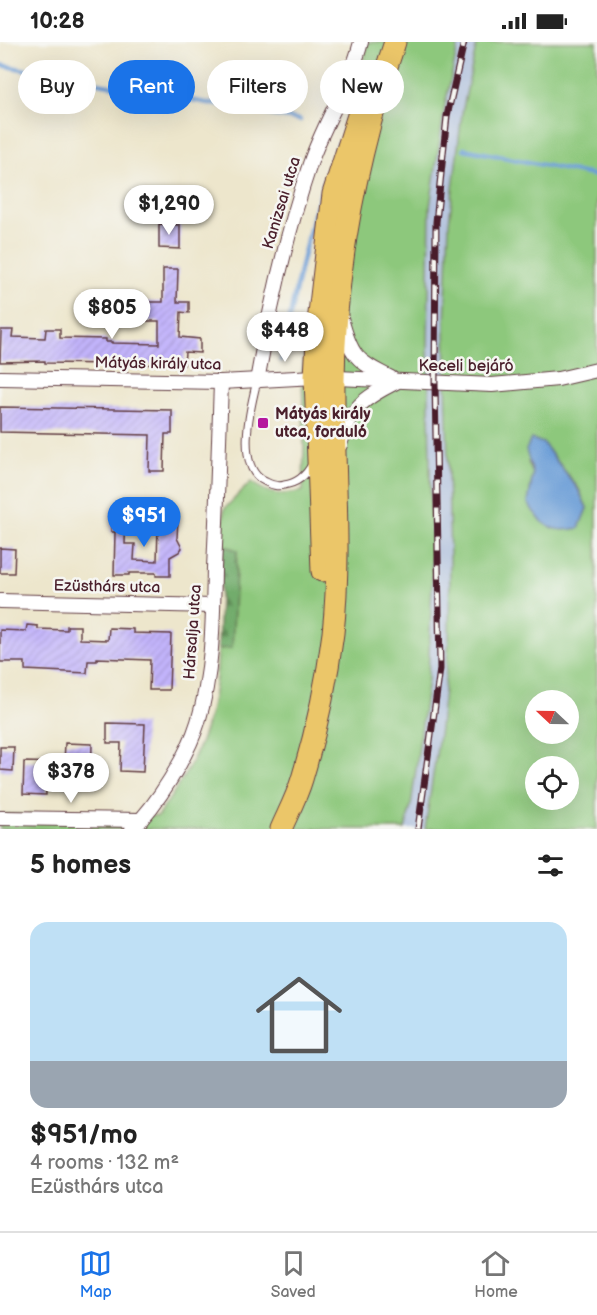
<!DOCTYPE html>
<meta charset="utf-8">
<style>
:root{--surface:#fff;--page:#f2f2f2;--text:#222;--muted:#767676;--line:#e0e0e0;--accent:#1a73e8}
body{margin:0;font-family:"Balsamiq Sans",sans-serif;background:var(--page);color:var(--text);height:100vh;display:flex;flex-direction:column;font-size:22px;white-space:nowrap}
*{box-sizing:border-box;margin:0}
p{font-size:20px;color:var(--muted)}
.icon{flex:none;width:33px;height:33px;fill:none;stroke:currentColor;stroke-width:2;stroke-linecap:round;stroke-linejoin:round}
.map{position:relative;height:787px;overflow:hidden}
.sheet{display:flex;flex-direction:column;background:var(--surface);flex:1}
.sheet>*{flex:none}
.hud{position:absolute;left:18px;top:18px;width:561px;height:54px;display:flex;gap:12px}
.needle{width:39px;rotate:292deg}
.fabs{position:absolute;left:525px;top:648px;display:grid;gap:12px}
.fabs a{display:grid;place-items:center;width:54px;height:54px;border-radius:50%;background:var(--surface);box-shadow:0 6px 24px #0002;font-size:30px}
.price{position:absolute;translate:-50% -51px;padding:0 14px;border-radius:21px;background:#fff;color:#222;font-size:20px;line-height:39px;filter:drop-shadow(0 2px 3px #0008)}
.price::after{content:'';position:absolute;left:50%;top:36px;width:18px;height:14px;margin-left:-9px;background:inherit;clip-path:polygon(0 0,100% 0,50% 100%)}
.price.active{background:var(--accent);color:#fff}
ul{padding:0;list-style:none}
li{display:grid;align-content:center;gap:12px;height:318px;padding:0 30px}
li span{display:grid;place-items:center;height:186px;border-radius:18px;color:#555}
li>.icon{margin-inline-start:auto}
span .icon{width:108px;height:108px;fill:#fffc;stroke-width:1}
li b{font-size:26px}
h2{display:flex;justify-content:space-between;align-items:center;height:72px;padding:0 30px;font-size:26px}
.chip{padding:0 21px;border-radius:27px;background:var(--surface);box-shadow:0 6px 24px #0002;font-size:21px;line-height:54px}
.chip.active{background:var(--accent);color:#fff}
.status{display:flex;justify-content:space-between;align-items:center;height:42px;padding:0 30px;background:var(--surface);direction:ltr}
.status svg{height:16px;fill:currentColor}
.menu{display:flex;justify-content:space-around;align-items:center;height:84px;border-top:2px solid var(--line);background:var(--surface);font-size:16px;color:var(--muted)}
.menu a{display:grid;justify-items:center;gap:3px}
.menu .active{color:var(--accent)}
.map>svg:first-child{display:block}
</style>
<div class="status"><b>10:28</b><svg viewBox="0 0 49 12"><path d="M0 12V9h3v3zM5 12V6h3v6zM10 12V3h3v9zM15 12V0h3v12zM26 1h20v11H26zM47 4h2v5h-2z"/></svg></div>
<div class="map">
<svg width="597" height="787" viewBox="0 0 597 787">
<defs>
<pattern id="forest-firs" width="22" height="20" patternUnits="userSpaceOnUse" patternTransform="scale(1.5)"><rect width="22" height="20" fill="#72ac6c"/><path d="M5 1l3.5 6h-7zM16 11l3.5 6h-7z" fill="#608b59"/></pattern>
<pattern id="building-hatch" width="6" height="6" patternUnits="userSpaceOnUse" patternTransform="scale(1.5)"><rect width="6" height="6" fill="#c2b4fb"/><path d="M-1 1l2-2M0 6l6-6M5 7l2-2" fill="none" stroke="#a89ad7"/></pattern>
</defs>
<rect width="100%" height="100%" fill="#f6f6f2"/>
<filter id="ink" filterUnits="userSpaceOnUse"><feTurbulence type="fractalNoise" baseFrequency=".0167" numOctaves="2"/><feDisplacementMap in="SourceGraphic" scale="12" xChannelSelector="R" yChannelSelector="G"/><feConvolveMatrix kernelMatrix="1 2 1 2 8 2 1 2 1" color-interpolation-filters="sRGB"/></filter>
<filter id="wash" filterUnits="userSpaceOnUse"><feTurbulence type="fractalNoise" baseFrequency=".008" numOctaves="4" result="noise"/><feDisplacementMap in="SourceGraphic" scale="24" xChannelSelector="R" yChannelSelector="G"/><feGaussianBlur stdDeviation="1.35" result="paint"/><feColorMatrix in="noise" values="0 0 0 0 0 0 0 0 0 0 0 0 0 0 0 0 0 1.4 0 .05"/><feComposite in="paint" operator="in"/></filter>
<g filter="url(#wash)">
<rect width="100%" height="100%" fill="#ede6cc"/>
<polygon fill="#b6c5de" points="459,0 477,0 462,71 449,181 445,283 450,520 449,599 440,686 425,787 405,787 411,764 428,637 428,305 430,165 445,62"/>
<g fill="#8dc87c" stroke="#6c7454" stroke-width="1.5" fill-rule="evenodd">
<path d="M368 0H459L445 63 430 165 428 305 432 541 428 637 411 764 405 787H0V772L158 774C168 759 179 743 188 727 208 691 217 648 218 607L231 605 237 509 222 503 224 467 251 440C271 454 280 454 303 449L304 399 302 330 322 172 336 116 369 30 362 24Z"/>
<path d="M477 0H597V787H425L440 686 449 599 450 520 445 283 449 181 462 71ZM543 401 579 447 587 466 579 486C550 492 545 482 528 461L533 432 528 420ZM536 658H568V692H536ZM536 724H568V758H536Z"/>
</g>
<polygon fill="url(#forest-firs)" stroke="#5e664c" stroke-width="1.5" points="222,503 237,508 232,606 218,607"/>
<path fill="#6c9ed7" stroke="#5b5e81" stroke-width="1.5" d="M531 397 543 401 578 447 587 466 579 486C552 492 542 484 528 461L533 432 526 408Z"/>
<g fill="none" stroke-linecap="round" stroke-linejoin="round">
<g stroke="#6c9ed7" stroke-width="4.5">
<polyline points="0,23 300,78"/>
<polyline points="464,107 597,134"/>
<path d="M281 318C296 245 310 170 339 101"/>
</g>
</g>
<g id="blocks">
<g fill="url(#building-hatch)">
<polygon points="159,182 180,183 180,207 159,206"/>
<polygon points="163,227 178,227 177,260 189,260 189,271 181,270 180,295 200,297 200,311 185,310 184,323 45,321 45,319 0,320 1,288 13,288 12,295 45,296 46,287 60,287 60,296 106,297 106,300 112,300 112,301 159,302 159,279 146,279 147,260 163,260"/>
<polygon points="0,365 172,368 172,392 165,392 164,429 149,429 150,393 0,390"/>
<polygon points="112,465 126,465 125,502 135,502 134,518 157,519 158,485 163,485 163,477 178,477 177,496 182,506 179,510 170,515 170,534 156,534 156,531 129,531 129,533 114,533 115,490 111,490"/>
<polygon points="0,506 15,507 14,531 0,531"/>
<polygon points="27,583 38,584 38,587 67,588 67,584 80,584 80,597 108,598 109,586 133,587 133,591 171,592 169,648 149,648 150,618 97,616 97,619 88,619 87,631 25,628 25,620 0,620 0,588 26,589"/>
<polygon points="107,681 145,682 143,730 120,729 121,701 107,701"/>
<polygon points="65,701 92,702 91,738 80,738 80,743 46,744 46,753 23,752 24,720 64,721"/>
<polygon points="0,705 14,705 13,729 0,728"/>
</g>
</g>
</g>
<g filter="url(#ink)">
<use href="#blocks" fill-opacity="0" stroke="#623d43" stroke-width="1.5"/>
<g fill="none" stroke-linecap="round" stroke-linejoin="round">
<defs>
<path id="lane" d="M257 339C251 363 234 427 266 440 272 443 277 445 284 443 297 441 306 434 312 422"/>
<g id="street">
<path d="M341 276C351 314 356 319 391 336"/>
<polyline points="0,336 221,340 315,335 492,343 558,337 597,328"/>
<path d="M257 339C270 265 286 193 310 122 324 80 350 43 361 0"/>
<path d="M340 403C351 365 362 357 396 340"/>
<polyline points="0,559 213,564"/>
<polyline points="0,776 141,778"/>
<path d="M132 787C157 763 188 713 198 680 213 630 213 577 214 526 217 464 219 402 221 340"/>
</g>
<g id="primary">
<polyline points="322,529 315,335 318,280 333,152 360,67"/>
<path d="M281 787C288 771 297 754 302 737 316 690 327 639 333 591 342 508 333 421 334 337 335 222 358 109 395 0"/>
</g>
</defs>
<use href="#lane" stroke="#623d43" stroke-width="9"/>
<use href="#street" stroke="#623d43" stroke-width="16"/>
<use href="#primary" stroke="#623d43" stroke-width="23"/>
<use href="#lane" stroke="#fff" stroke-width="7"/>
<use href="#street" stroke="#fff" stroke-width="14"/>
<use href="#primary" stroke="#ebc669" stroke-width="21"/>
<defs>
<polyline id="rail" points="418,787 440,627 435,342 436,180 447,74 464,0"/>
</defs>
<use href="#rail" stroke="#4a1f2b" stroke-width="7"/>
<use href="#rail" stroke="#f6f6f2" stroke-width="4.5" stroke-dasharray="14" stroke-linecap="butt"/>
</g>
</g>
<rect fill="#b5179e" stroke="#f6f6f2" stroke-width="2" x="257" y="375" width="12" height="12" rx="3"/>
<g text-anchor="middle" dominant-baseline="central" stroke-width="5" stroke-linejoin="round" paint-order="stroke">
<g font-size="16" fill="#4a1f2b" stroke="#f6f6f2">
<text transform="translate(282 161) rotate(-73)">Kanizsai utca</text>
<text transform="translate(158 322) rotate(1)">Mátyás király utca</text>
<text x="466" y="324">Keceli bejáró</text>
<text transform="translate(107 545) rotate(1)">Ezüsthárs utca</text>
<text transform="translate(193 590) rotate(-86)">Hársalja utca</text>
</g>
<g font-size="16" font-weight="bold" fill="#4a1f2b" stroke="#f6f6f2" text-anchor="start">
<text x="275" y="372">Mátyás király<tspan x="275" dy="18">utca, forduló</tspan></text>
</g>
</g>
</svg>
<div class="fabs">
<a><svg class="needle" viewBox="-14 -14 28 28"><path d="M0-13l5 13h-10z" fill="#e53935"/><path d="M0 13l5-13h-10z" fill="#767676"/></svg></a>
<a><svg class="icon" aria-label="locate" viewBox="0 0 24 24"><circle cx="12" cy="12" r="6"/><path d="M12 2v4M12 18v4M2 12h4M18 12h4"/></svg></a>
</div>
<b class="price" style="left:169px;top:194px">$1,290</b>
<b class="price" style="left:112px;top:298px">$805</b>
<b class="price" style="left:285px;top:321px">$448</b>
<b class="price active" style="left:144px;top:506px">$951</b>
<b class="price" style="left:71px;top:762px">$378</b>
<div class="hud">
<a class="chip">Buy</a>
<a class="chip active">Rent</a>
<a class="chip">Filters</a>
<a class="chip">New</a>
</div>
</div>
<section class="sheet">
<h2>5 homes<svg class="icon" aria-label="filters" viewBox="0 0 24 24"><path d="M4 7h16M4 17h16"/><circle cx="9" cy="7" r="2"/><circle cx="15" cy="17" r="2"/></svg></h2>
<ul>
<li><span style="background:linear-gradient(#bfe0f5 75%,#9aa5b1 0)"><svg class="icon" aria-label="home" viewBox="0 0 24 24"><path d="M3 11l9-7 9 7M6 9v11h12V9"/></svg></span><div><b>$951/mo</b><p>4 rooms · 132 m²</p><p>Ezüsthárs utca</p></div></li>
</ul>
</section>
<nav class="menu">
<a class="active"><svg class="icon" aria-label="map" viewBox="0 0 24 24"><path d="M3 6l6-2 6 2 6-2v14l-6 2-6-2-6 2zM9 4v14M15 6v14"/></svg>Map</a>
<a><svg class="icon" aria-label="saved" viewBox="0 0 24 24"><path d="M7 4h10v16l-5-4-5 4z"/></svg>Saved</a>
<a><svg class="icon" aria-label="home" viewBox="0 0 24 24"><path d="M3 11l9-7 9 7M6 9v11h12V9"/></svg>Home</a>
</nav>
